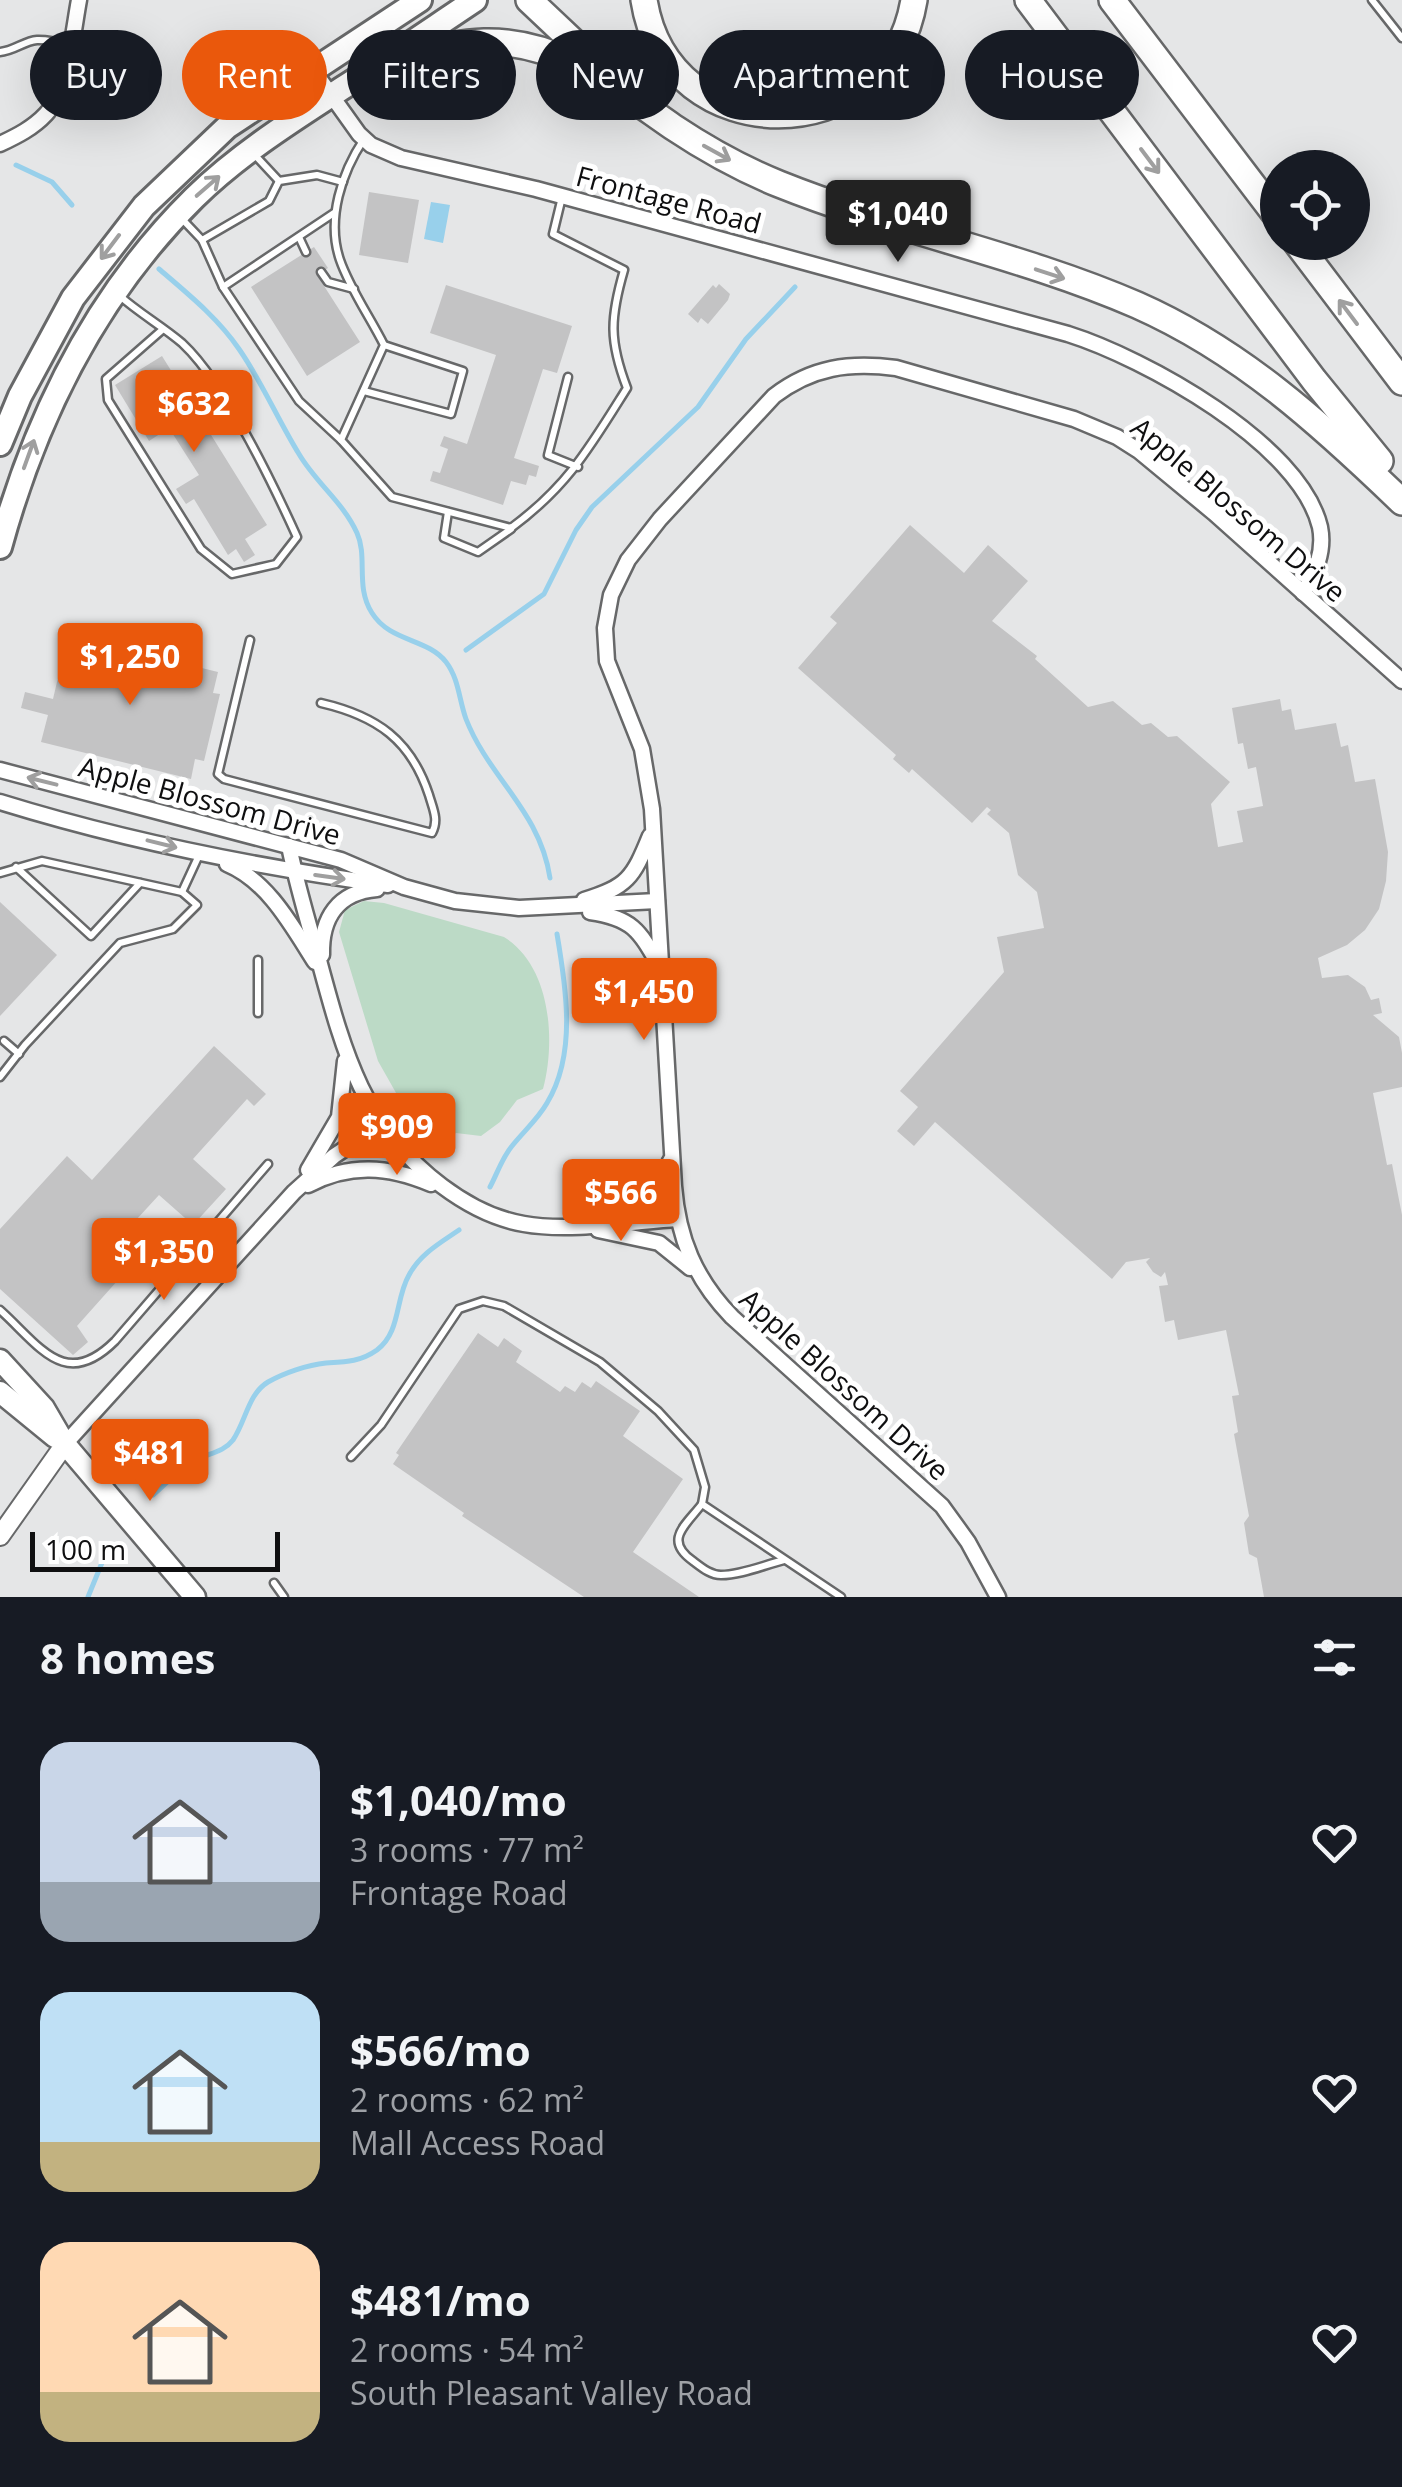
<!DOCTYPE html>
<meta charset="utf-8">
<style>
:root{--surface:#171b24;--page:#242831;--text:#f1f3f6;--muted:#9ea1a6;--accent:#ea580c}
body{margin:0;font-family:"Open Sans",sans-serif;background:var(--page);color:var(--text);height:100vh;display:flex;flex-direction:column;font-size:38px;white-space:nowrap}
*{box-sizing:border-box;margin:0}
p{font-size:32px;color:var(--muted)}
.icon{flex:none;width:55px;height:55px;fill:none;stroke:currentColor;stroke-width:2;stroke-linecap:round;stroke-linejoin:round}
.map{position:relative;height:1597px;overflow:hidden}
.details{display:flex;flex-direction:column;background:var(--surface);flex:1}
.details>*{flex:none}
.top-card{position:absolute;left:30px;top:30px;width:1342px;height:90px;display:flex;gap:20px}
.controls{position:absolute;left:1260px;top:150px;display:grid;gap:20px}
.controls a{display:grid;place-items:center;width:110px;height:110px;border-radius:50%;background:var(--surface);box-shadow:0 10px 40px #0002;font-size:50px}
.scale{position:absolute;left:30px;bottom:25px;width:250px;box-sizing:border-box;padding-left:10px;border:5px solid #0f0f10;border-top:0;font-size:28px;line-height:35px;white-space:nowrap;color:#0f0f10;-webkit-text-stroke:8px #fff;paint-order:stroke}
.price{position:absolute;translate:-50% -85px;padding:0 22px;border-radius:10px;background:var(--accent);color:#fff;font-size:32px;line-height:65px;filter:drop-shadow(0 2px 5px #0008)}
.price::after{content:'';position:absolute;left:50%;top:60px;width:30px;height:22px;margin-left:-15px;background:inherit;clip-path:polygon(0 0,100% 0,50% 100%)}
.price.current{background:#222;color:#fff}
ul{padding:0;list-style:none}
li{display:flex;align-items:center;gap:30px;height:250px;padding:0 40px}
li span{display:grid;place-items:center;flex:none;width:280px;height:200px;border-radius:30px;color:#555}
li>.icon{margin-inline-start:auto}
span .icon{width:120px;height:120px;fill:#fffc;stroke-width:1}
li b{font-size:42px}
h2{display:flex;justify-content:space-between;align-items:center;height:120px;padding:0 40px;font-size:42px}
.tag{padding:0 35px;border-radius:45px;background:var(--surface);box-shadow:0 10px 40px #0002;font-size:35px;line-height:90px}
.tag.current{background:var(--accent);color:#fff}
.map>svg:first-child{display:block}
</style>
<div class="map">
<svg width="1402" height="1597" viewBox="0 0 1402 1597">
<rect width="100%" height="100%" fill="#e5e6e7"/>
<path fill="#bcdac6" d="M364 901 384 903 504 937C551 966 556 1041 543 1089L517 1100 500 1122 481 1136 456 1133 447 1139 433 1138 404 1107 378 1061 339 932 345 910Z"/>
<polygon fill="#98d0eb" points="431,202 450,205 443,243 424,239"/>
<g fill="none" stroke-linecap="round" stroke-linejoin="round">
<g stroke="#98d0eb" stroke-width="5">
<polyline points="16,165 52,182 72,205"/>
<path d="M159 269C187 293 218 318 239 349 262 382 278 420 299 454 316 483 343 502 357 533 368 557 355 587 372 613 390 642 427 638 446 662 459 679 459 700 466 719 489 778 540 811 550 878"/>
<polyline points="466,650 544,594 576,530 592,507 698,407 746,339 795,287"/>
<path d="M490 1187C497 1174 502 1158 512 1146 523 1132 538 1119 547 1103 577 1054 566 987 557 934"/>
<path d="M153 1495C166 1484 179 1469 194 1461 208 1453 223 1453 233 1440 246 1421 248 1394 268 1382 284 1373 307 1365 326 1363 345 1362 360 1362 377 1350 401 1332 395 1299 409 1275 420 1254 440 1243 459 1230"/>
<polyline points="88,1597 108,1548"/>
</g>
</g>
<g fill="#c3c3c4">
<polygon points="369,192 419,200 408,263 359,255"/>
<polygon points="314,247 328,268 317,275 360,342 307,376 251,287"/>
<polygon points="719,284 730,294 728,300 708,324 701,318 698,323 688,314 713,285 716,288"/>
<polygon points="446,285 572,326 557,373 543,369 514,458 539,466 536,477 529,475 526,485 511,481 503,505 430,481 433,471 440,473 448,449 440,446 444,436 467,444 496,355 430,333"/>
<polygon points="162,356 267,525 245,539 255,555 244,562 236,549 228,555 194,499 186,504 176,489 199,475 169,428 149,441 115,385"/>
<polygon points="910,525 964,573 988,545 1028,581 992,621 1037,656 1035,659 1088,707 1113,701 1142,725 1151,723 1168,737 1177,736 1230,782 1211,804 1218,847 1243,842 1237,811 1263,806 1256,767 1248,769 1243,743 1238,744 1232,708 1280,699 1282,711 1291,709 1295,730 1336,723 1341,747 1348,745 1355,782 1375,779 1388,852 1386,881 1379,909 1365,930 1347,945 1318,958 1322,978 1348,975 1365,987 1371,1000 1379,998 1382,1013 1373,1015 1399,1037 1402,1053 1402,1087 1373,1093 1387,1165 1392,1164 1402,1215 1402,1597 1264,1597 1257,1558 1249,1554 1244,1523 1249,1516 1234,1434 1238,1432 1232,1396 1239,1395 1226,1330 1178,1340 1174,1320 1165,1322 1159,1286 1168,1285 1165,1272 1161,1277 1153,1272 1146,1262 1150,1258 1126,1262 1112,1279 935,1122 914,1146 897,1131 918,1107 900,1091 1004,972 997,937 1044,928 1037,892 1018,875 1009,833 987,814 991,810 987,807 972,823 912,769 909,773 893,759 896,755 798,668 837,623 830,617"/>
<polygon points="68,635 218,672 213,693 220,694 204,761 195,759 191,779 41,742 48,715 21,708 25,692 53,699"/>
<polygon points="0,902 57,955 0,1016"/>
<polygon points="214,1046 266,1094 254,1106 247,1099 193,1159 226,1189 193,1225 159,1195 136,1220 172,1253 150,1275 135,1261 77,1326 88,1342 73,1355 0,1289 0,1229 67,1156 92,1180"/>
<polygon points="478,1333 498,1347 504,1338 522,1351 516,1362 560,1392 565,1386 575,1392 582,1382 591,1388 596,1381 640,1411 623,1436 683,1479 633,1552 699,1597 584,1597 462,1516 464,1513 393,1464 399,1455 396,1453"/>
</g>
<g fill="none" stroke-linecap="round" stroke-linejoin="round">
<defs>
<g id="service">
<polyline points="1372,0 1402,38"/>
<path d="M0 52C14 51 24 41 37 40 77 39 104 74 123 104"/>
<path d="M364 139C342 172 326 219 340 260 350 289 370 317 384 345L341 440 392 497 511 528C568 486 590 447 627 388 609 341 610 318 624 270L553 234 562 197"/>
<polyline points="253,153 279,181"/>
<polyline points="334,213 223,287 299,401 341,440"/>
<polyline points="183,220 202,240 269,201 279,181 317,175 343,182"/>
<polyline points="299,237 306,252"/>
<polyline points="202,240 223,287"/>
<polyline points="321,272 328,282 354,289"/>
<path d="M120 296C139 313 162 326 182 343 225 383 272 482 297 537L276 564 232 574 201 549 108 400 106 379 162 330"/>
<polyline points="568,377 548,455 578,467"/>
<polyline points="364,391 451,414 463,371 384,345"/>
<polyline points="448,512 444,538 478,552 511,529"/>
<path d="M250 640 218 774 224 779 432 833C439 820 433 809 429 795 411 740 377 716 321 703"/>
<polyline points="16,867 91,936 140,883"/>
<polyline points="0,873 42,861 182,892 197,905 173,929 120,943 25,1045 0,1077"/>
<polyline points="182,892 200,853"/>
<polyline points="258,1013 258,960"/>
<polyline points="4,1041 19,1054"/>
<path d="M0 1310C40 1346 65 1391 115 1341L268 1164"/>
<polyline points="351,1457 381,1425 459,1309 483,1301 504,1306 600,1362 658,1411 694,1450 705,1487 702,1504 841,1597"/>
<path d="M702 1504C686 1525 663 1540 693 1561 701 1567 710 1575 721 1575 741 1575 764 1565 784 1560"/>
<polyline points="274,1583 284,1597"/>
</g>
<g id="minor">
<path d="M314 71 359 134 371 145 401 158 536 189 1068 334C1144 358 1300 443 1320 527 1325 552 1315 573 1303 593"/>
<path d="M0 144C17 136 33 128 46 114 68 90 73 32 79 0"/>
<polyline points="0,770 341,860 404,887 455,901 519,908 657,901"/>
<path d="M0 802C126 841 257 867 388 885"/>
<path d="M289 846C297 886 309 925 320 964 344 1053 364 1128 442 1186 466 1204 494 1219 524 1224 567 1232 632 1222 677 1219"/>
<path d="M227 864C268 881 292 926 315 962"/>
<path d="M584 900C627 887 633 878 650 836"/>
<path d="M590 912C632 918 639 930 659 965"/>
<path d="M322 955C321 918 338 892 377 889"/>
<polyline points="308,1170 339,1117 345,1061"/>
<path d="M308 1185C350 1163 388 1166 431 1184"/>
<path d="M610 1216C651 1208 656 1198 670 1161"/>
<polyline points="598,1230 659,1243 690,1268"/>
<polyline points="65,1444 294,1192 334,1156 380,1125"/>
<path d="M998 1597 968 1542 942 1506 732 1317C695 1279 678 1238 674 1186L652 809 642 749 607 661 605 628 611 595 628 560 660 519 774 396C812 367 849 362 896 368L1074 419 1117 437 1139 451 1214 513 1402 681"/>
</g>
<polyline id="tertiary" points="0,1536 65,1444"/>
<g id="secondary">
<polyline points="0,1360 44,1408 65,1444 195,1597"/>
<polyline points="0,1392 55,1437"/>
</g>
<g id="primary">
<polyline points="0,444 20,396 73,298 144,206 227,127 420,0"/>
<path d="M0 547C36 416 96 295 194 198 238 155 290 122 341 89 386 60 430 30 475 0"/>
</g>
<g id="motorway">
<polyline points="529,0 599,66"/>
<path d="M644 0C668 153 889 153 914 0"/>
<polyline points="1028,0 1314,380 1380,461"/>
<polyline points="1112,0 1278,218"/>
<path d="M387 59C419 53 452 43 484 42 559 40 615 87 673 127 706 149 742 169 779 184 896 231 1022 255 1137 305 1241 351 1321 424 1402 502"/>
<polyline points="1296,242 1402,382"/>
</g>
</defs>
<use href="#service" stroke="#676869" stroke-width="11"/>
<use href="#minor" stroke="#676869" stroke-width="19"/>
<use href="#tertiary" stroke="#676869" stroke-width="22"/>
<use href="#secondary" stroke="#676869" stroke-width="25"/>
<use href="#primary" stroke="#676869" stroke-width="28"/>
<use href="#motorway" stroke="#676869" stroke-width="30"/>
<use href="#service" stroke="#fff" stroke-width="6"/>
<use href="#minor" stroke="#fff" stroke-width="14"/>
<use href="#tertiary" stroke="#fff" stroke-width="18"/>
<use href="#secondary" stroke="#fff" stroke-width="20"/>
<use href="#primary" stroke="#fff" stroke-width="22"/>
<use href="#motorway" stroke="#fff" stroke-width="25"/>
</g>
<defs><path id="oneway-shaft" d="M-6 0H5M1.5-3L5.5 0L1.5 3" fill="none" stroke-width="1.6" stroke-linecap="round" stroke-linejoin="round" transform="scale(2.5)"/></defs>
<g stroke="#9f9f9f">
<use href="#oneway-shaft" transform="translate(717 153) rotate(29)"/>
<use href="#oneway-shaft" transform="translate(1150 161) rotate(53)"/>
<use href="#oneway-shaft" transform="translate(208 186) rotate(-41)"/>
<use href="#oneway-shaft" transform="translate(110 247) rotate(127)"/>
<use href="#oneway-shaft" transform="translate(1050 274) rotate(18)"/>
<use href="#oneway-shaft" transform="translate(1348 312) rotate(-127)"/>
<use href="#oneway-shaft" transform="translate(29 454) rotate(-70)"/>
<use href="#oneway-shaft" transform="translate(42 781) rotate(-166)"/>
<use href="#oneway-shaft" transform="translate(162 844) rotate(14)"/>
<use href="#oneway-shaft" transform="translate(330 877) rotate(8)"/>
</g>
<g text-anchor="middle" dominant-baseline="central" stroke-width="10" stroke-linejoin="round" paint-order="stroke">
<g font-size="28" fill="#0f0f10" stroke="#fff">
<text transform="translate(669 199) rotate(15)">Frontage Road</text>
<text transform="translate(1239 509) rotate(40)">Apple Blossom Drive</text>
<text transform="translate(210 800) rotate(15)">Apple Blossom Drive</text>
<text transform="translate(845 1384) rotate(42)">Apple Blossom Drive</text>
</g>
</g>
</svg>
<div class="controls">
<a><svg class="icon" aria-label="locate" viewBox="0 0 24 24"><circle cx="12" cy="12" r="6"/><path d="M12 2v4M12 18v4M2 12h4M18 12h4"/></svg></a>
</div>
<div class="scale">100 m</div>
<b class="price current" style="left:898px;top:265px">$1,040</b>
<b class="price" style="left:194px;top:455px">$632</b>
<b class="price" style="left:130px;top:708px">$1,250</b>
<b class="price" style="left:644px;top:1043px">$1,450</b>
<b class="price" style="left:397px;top:1178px">$909</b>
<b class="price" style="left:621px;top:1244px">$566</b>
<b class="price" style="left:164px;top:1303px">$1,350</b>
<b class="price" style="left:150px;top:1504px">$481</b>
<div class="top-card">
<a class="tag">Buy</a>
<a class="tag current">Rent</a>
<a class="tag">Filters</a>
<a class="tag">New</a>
<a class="tag">Apartment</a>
<a class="tag">House</a>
</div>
</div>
<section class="details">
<h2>8 homes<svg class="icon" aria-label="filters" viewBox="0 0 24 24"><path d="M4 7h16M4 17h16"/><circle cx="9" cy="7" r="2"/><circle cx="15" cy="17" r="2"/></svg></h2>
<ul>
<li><span style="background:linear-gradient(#c9d6e8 70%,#9aa5b1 0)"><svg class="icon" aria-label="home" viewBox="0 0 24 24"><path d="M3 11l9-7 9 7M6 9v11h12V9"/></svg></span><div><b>$1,040/mo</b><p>3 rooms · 77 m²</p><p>Frontage Road</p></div><svg class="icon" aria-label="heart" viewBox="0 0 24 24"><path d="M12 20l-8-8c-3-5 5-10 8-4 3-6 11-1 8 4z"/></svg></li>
<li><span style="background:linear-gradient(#bfe0f5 75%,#c2b280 0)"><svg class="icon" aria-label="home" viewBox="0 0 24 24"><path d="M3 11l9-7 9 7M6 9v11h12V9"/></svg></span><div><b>$566/mo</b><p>2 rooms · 62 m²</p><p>Mall Access Road</p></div><svg class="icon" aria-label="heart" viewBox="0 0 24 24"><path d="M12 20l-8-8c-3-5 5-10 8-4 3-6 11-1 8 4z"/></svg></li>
<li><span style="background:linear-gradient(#ffd9b3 75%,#c2b280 0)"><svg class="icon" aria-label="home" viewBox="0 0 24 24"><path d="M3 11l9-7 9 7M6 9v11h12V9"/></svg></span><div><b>$481/mo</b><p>2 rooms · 54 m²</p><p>South Pleasant Valley Road</p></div><svg class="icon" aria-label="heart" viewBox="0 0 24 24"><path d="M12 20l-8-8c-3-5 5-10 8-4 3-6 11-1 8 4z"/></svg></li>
</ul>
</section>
